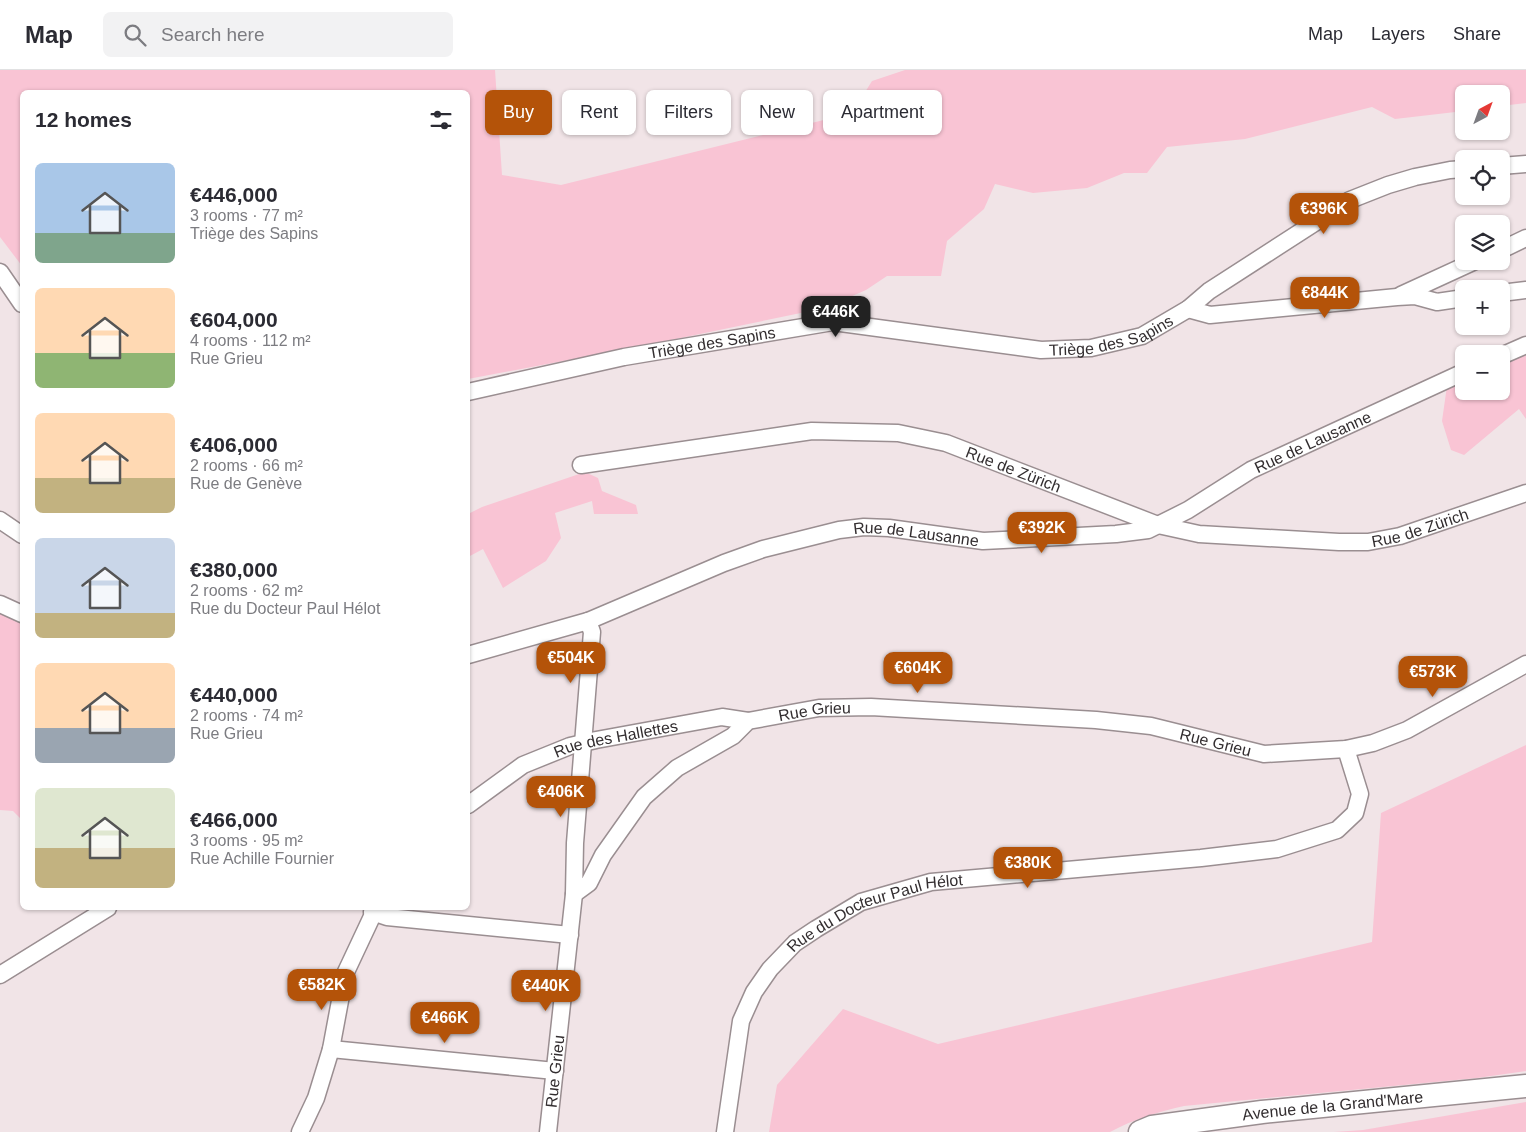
<!DOCTYPE html>
<meta charset="utf-8">
<style>
:root{--surface:#fff;--page:#f2f2f3;--text:#2b2b33;--muted:#7c7c81;--line:#e1e1e2;--accent:#b45309}
body{margin:0;font-family:Arial,sans-serif;background:var(--page);color:var(--text);height:100vh;display:flex;flex-direction:column;font-size:19px;white-space:nowrap}
*{box-sizing:border-box;margin:0}
p{font-size:16px;color:var(--muted)}
.icon{flex:none;width:28px;height:28px;fill:none;stroke:currentColor;stroke-width:2;stroke-linecap:round;stroke-linejoin:round}
.map{position:relative;flex:1;overflow:hidden}
.drawer{position:absolute;left:20px;top:20px;width:450px;height:820px;display:flex;flex-direction:column;background:var(--surface);border-radius:8px;box-shadow:0 1px 4px #0004}
.drawer>*{flex:none}
.guide{position:absolute;left:485px;top:20px;width:475px;height:45px;display:flex;gap:10px}
.needle{width:32px;rotate:41deg}
.controls{position:absolute;left:1455px;top:15px;display:grid;gap:10px}
.controls a{display:grid;place-items:center;width:55px;height:55px;border-radius:8px;background:var(--surface);box-shadow:0 1px 4px #0004;font-size:25px}
.price{position:absolute;translate:-50% -42px;padding:0 11px;border-radius:10px;background:var(--accent);color:#fff;font-size:16px;line-height:32px;filter:drop-shadow(0 1px 2px #0008)}
.price::after{content:'';position:absolute;left:50%;top:30px;width:15px;height:11px;margin-left:-8px;background:inherit;clip-path:polygon(0 0,100% 0,50% 100%)}
.price.current{background:#222;color:#fff}
ul{padding:0;list-style:none}
li{display:flex;align-items:center;gap:15px;height:125px;padding:0 15px}
li span{display:grid;place-items:center;flex:none;width:140px;height:100px;border-radius:8px;color:#555}
li>.icon{margin-inline-start:auto}
span .icon{width:60px;height:60px;fill:#fffc;stroke-width:1}
li b{font-size:21px}
h2{display:flex;justify-content:space-between;align-items:center;height:60px;padding:0 15px;font-size:21px}
.chip{padding:0 18px;border-radius:8px;background:var(--surface);box-shadow:0 1px 4px #0004;font-size:18px;line-height:45px}
.chip.current{background:var(--accent);color:#fff}
header{display:flex;align-items:center;gap:30px;box-sizing:border-box;height:70px;padding:0 25px;background:var(--surface);border-bottom:1px solid var(--line)}
header strong{font-size:24px}
nav{display:flex;gap:28px;margin-inline-start:auto;font-size:18px}
.search{width:350px;height:45px;background:var(--page);display:flex;align-items:center;gap:12px;box-sizing:border-box;padding:0 18px;border-radius:8px;color:var(--muted);font-size:19px}
.map>svg:first-child{display:block}
</style>
<header>
<strong>Map</strong>
<div class="search"><svg class="icon" aria-label="search" viewBox="0 0 24 24"><circle cx="10" cy="10" r="6"/><path d="M15 15l6 6"/></svg>Search here</div>
<nav><a>Map</a><a>Layers</a><a>Share</a></nav>
</header>
<div class="map">
<svg width="1526" height="1062" viewBox="0 0 1526 1062">
<rect width="100%" height="100%" fill="#f1e4e7"/>
<g fill="#f9c4d4">
<polygon points="0,0 495,0 502,105 561,115 852,43 872,11 905,0 1526,0 1526,33 1501,36 1501,24 1464,24 1464,41 1395,49 1372,37 1245,69 1167,77 1147,103 1124,103 1087,118 1033,123 995,114 984,139 947,171 941,206 887,206 866,220 825,238 642,276 468,309 468,22 22,22 22,196 0,167"/>
<polygon points="1526,283 1526,349 1519,339 1464,385 1451,380 1442,351 1447,316 1464,311 1464,321 1501,321 1501,295"/>
<polygon points="585,402 598,408 602,421 636,435 638,444 594,444 592,431 555,443 561,468 546,491 503,518 483,479 468,487 468,444 482,437"/>
<polygon points="0,539 22,548 22,750 13,741 0,740"/>
<path d="M1526 675V1001L1477 1008 1184 1036C1158 1042 1134 1049 1110 1062H769L777 1015 843 939 938 974 1372 872 1381 743Z"/>
<polygon points="1526,1032 1526,1062 1334,1062 1363,1060"/>
</g>
<g fill="none" stroke-linecap="round" stroke-linejoin="round">
<defs>
<g id="street">
<polyline points="1501,96 1526,94"/>
<polyline points="1501,180 1526,168"/>
<polyline points="0,202 22,234"/>
<polyline points="1501,223 1526,220"/>
<polyline points="1401,225 1475,191"/>
<polyline points="1188,239 1210,245 1397,227 1415,226 1437,232 1464,228"/>
<polyline points="1501,286 1526,275"/>
<path id="s1" d="M468 322 624 287 833 252 1041 280 1091 278 1142 266 1188 239 1209 221 1350 130 1388 115 1415 107 1450 100 1464 99"/>
<path id="s2" d="M581 395 812 361 898 363 946 373 1158 455 1199 464 1339 472H1368L1400 466 1526 423"/>
<polyline points="0,450 22,465"/>
<polyline points="0,534 22,544"/>
<path id="s3" d="M468 585 588 551 724 493 763 479 839 460 864 457 889 458 983 471 1116 464 1148 460 1188 440 1251 400 1464 302"/>
<path id="s4" d="M468 735 523 695 570 676 596 670 722 647 748 651"/>
<path id="s5" d="M574 824 589 813 603 785 644 727 677 698 733 666 748 651 819 638 871 637 1096 650 1151 656 1264 684 1346 679 1373 673 1407 660 1526 594"/>
<polyline points="372,842 387,847 570,865"/>
<polyline points="0,905 108,838"/>
<polyline points="331,979 555,1001"/>
<polyline points="300,1062 316,1028 331,979 345,904 376,838"/>
<path id="s6" d="M548 1062 574 824 575 773 592 562 588 551"/>
<path id="s7" d="M725 1062 741 951 754 922 770 899 795 873 816 859 861 832 931 812 1201 788 1277 779 1337 760 1355 743 1360 724 1346 679"/>
</g>
<g id="secondary">
<path id="s8" d="M1140 1062 1152 1057 1262 1042 1526 1016"/>
</g>
</defs>
<use href="#street" stroke="#9a8e91" stroke-width="19"/>
<use href="#secondary" stroke="#9a8e91" stroke-width="25"/>
<use href="#street" stroke="#fff" stroke-width="16"/>
<use href="#secondary" stroke="#fff" stroke-width="22"/>
</g>
<g text-anchor="middle" dominant-baseline="central" stroke-width="4.5" stroke-linejoin="round" paint-order="stroke">
<g font-size="16" fill="#332e30" stroke="#fef1f5">
<text stroke="none"><textPath href="#s1" startOffset="654">Triège des Sapins</textPath></text>
<text stroke="none"><textPath href="#s1" startOffset="249">Triège des Sapins</textPath></text>
<text stroke="none"><textPath href="#s3" startOffset="890">Rue de Lausanne</textPath></text>
<text stroke="none"><textPath href="#s2" startOffset="441">Rue de Zürich</textPath></text>
<text stroke="none"><textPath href="#s2" startOffset="861">Rue de Zürich</textPath></text>
<text stroke="none"><textPath href="#s3" startOffset="470">Rue de Lausanne</textPath></text>
<text stroke="none"><textPath href="#s5" startOffset="318">Rue Grieu</textPath></text>
<text stroke="none"><textPath href="#s4" startOffset="165">Rue des Hallettes</textPath></text>
<text stroke="none"><textPath href="#s5" startOffset="722">Rue Grieu</textPath></text>
<text stroke="none"><textPath href="#s7" startOffset="295">Rue du Docteur Paul Hélot</textPath></text>
<text stroke="none"><textPath href="#s6" startOffset="61">Rue Grieu</textPath></text>
<text stroke="none"><textPath href="#s8" startOffset="195">Avenue de la Grand'Mare</textPath></text>
</g>
</g>
</svg>
<div class="controls">
<a><svg class="needle" viewBox="-14 -14 28 28"><path d="M0-13l5 13h-10z" fill="#e53935"/><path d="M0 13l5-13h-10z" fill="#7c7c81"/></svg></a>
<a><svg class="icon" aria-label="locate" viewBox="0 0 24 24"><circle cx="12" cy="12" r="6"/><path d="M12 2v4M12 18v4M2 12h4M18 12h4"/></svg></a>
<a><svg class="icon" aria-label="layers" viewBox="0 0 24 24"><path d="M12 4l9 5-9 5-9-5zM3 14l9 5 9-5"/></svg></a>
<a>+</a>
<a>−</a>
</div>
<b class="price" style="left:1324px;top:165px">€396K</b>
<b class="price" style="left:1325px;top:249px">€844K</b>
<b class="price current" style="left:836px;top:268px">€446K</b>
<b class="price" style="left:1042px;top:484px">€392K</b>
<b class="price" style="left:571px;top:614px">€504K</b>
<b class="price" style="left:918px;top:624px">€604K</b>
<b class="price" style="left:1433px;top:628px">€573K</b>
<b class="price" style="left:561px;top:748px">€406K</b>
<b class="price" style="left:1028px;top:819px">€380K</b>
<b class="price" style="left:322px;top:941px">€582K</b>
<b class="price" style="left:546px;top:942px">€440K</b>
<b class="price" style="left:445px;top:974px">€466K</b>
<div class="guide">
<a class="chip current">Buy</a>
<a class="chip">Rent</a>
<a class="chip">Filters</a>
<a class="chip">New</a>
<a class="chip">Apartment</a>
</div>
<section class="drawer">
<h2>12 homes<svg class="icon" aria-label="filters" viewBox="0 0 24 24"><path d="M4 7h16M4 17h16"/><circle cx="9" cy="7" r="2"/><circle cx="15" cy="17" r="2"/></svg></h2>
<ul>
<li><span style="background:linear-gradient(#a9c7e8 70%,#7fa58c 0)"><svg class="icon" aria-label="home" viewBox="0 0 24 24"><path d="M3 11l9-7 9 7M6 9v11h12V9"/></svg></span><div><b>€446,000</b><p>3 rooms · 77 m²</p><p>Triège des Sapins</p></div></li>
<li><span style="background:linear-gradient(#ffd9b3 65%,#8fb573 0)"><svg class="icon" aria-label="home" viewBox="0 0 24 24"><path d="M3 11l9-7 9 7M6 9v11h12V9"/></svg></span><div><b>€604,000</b><p>4 rooms · 112 m²</p><p>Rue Grieu</p></div></li>
<li><span style="background:linear-gradient(#ffd9b3 65%,#c2b280 0)"><svg class="icon" aria-label="home" viewBox="0 0 24 24"><path d="M3 11l9-7 9 7M6 9v11h12V9"/></svg></span><div><b>€406,000</b><p>2 rooms · 66 m²</p><p>Rue de Genève</p></div></li>
<li><span style="background:linear-gradient(#c9d6e8 75%,#c2b280 0)"><svg class="icon" aria-label="home" viewBox="0 0 24 24"><path d="M3 11l9-7 9 7M6 9v11h12V9"/></svg></span><div><b>€380,000</b><p>2 rooms · 62 m²</p><p>Rue du Docteur Paul Hélot</p></div></li>
<li><span style="background:linear-gradient(#ffd9b3 65%,#9aa5b1 0)"><svg class="icon" aria-label="home" viewBox="0 0 24 24"><path d="M3 11l9-7 9 7M6 9v11h12V9"/></svg></span><div><b>€440,000</b><p>2 rooms · 74 m²</p><p>Rue Grieu</p></div></li>
<li><span style="background:linear-gradient(#dfe7d0 60%,#c2b280 0)"><svg class="icon" aria-label="home" viewBox="0 0 24 24"><path d="M3 11l9-7 9 7M6 9v11h12V9"/></svg></span><div><b>€466,000</b><p>3 rooms · 95 m²</p><p>Rue Achille Fournier</p></div></li>
</ul>
</section>
</div>
